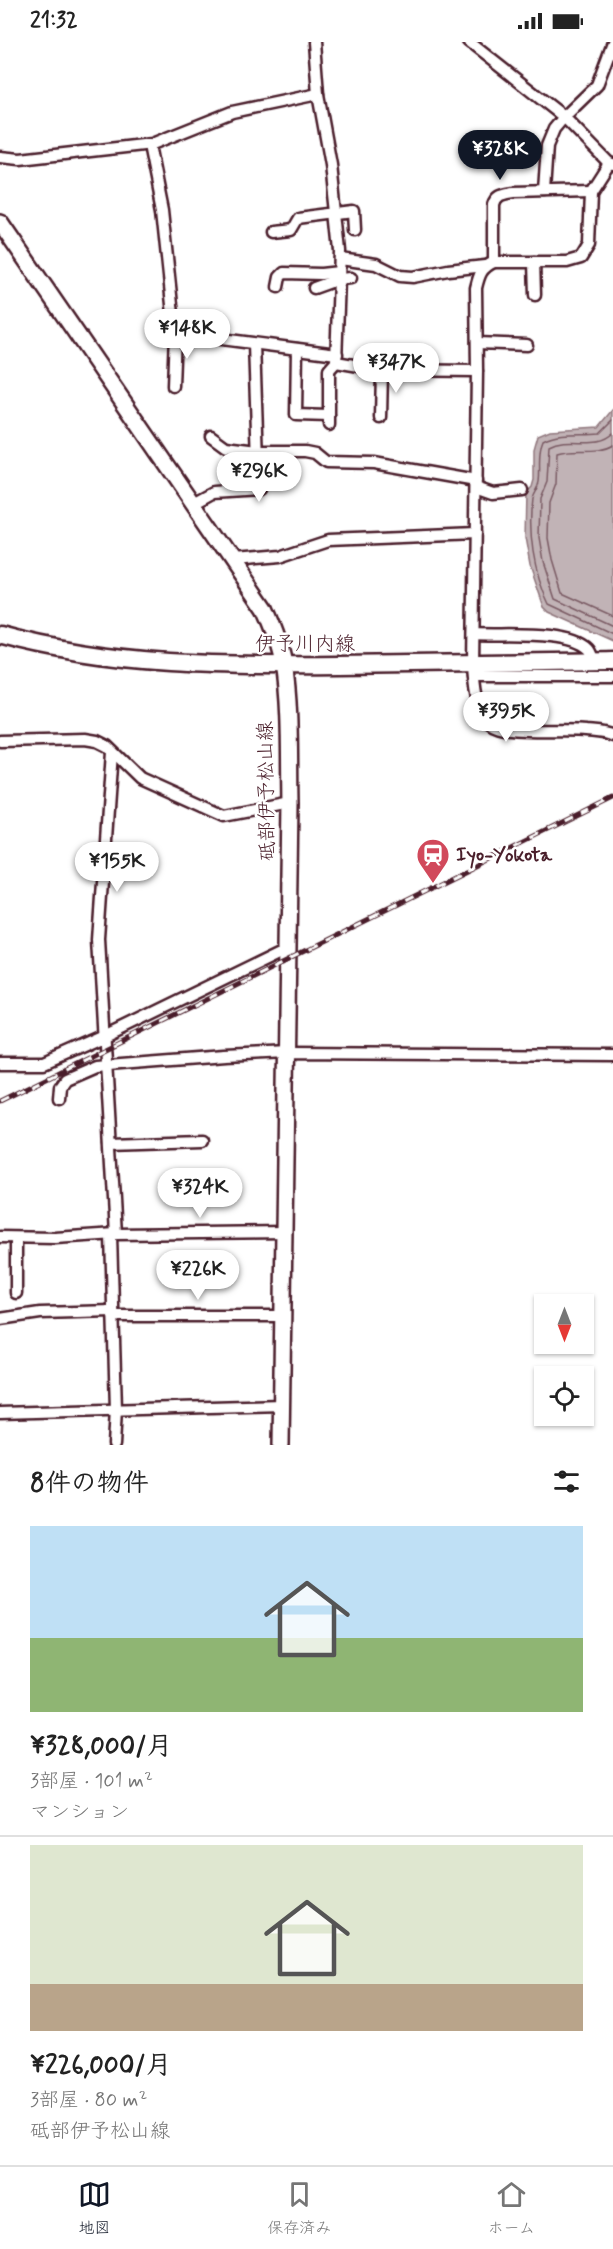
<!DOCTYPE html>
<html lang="ja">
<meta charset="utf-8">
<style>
:root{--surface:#fff;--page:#f2f2f2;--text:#222;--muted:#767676;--line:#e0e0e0;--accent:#111827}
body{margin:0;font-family:Mynerve,"Klee One",sans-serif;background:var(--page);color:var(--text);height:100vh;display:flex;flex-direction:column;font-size:22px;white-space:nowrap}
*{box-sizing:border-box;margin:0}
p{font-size:20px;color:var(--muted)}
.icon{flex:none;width:33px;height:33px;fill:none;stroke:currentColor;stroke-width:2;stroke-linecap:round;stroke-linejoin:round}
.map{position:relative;height:1403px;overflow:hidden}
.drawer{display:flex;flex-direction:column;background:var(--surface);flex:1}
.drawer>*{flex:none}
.needle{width:39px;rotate:180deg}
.controls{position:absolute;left:534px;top:1252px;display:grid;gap:12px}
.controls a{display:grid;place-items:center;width:60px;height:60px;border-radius:0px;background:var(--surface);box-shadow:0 2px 4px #0004;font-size:30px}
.price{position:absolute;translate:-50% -51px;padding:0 14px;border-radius:21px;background:#fff;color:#222;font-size:20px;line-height:39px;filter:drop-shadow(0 2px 3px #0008)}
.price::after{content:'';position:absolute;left:50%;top:36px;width:18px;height:14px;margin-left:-9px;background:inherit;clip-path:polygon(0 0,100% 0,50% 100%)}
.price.active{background:var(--accent);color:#fff}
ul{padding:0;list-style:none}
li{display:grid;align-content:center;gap:12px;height:318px;padding:0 30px}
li+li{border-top:2px solid var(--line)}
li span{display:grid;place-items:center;height:186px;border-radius:0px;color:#555}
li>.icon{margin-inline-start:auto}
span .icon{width:108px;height:108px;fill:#fffc;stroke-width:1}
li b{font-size:26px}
h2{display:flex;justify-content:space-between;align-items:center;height:72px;padding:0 30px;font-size:26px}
.status{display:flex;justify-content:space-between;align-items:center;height:42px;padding:0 30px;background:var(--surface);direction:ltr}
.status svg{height:16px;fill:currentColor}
.tab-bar{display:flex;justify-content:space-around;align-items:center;height:84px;border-top:2px solid var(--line);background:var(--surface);font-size:16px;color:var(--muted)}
.tab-bar a{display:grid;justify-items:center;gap:3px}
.tab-bar .active{color:var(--accent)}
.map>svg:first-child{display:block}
</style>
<div class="status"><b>21:32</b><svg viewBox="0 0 49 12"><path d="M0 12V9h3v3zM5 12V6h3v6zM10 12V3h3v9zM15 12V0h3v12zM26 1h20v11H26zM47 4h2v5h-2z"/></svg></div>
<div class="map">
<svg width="613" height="1403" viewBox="0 0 613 1403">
<rect width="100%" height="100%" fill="#fff"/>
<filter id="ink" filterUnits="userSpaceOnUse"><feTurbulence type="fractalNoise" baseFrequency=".0167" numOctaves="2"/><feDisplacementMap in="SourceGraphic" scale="12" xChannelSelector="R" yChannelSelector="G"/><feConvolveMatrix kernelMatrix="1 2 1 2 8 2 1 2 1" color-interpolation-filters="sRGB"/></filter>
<g filter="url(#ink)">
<polygon fill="#c1b3b6" stroke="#91787e" stroke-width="1.5" points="613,368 613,599 549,570 544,565 530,524 525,496 526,451 532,445 534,438 534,407 538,393 550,388 599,385"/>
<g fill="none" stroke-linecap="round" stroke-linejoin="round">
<g stroke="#7a5a63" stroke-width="1.5">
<path d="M613 378 600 391C581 393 560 389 543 398 537 412 541 426 539 440 538 447 533 451 532 457 528 491 533 530 549 562L613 592"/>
<path d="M613 391C596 408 569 393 549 404L547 440 540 457 539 496 543 520 555 557 613 584"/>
<path d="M613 403C596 413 575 405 557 411L556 442 549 461 548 496 552 518 562 551 613 574"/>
</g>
<defs>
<g id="minor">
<polyline points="314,0 318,52 331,123 340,209 336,320 382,328 477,329"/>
<polyline points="469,0 564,75 609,121"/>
<polyline points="149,103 162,168 175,291 337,312"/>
<polyline points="0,115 20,117 152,102 232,70 318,52"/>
<path d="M613 122 609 121 591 149 589 203 581 216 567 220H494C481 226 479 233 476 246L477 329 473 622C474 640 475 667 489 680 503 693 564 686 586 689 595 690 605 690 613 694"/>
<polyline points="544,150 547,104 554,87 564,75 597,43 613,0"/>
<polyline points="271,190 291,188 298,176 354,169 355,188"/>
<polyline points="340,217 376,222 400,234 413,235 448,228 485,224"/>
<path d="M494 220V163C497 153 503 153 513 151L591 149"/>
<polyline points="534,220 535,253"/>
<polyline points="278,245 280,235 284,231 321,232 339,230"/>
<polyline points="314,246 339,237 351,236"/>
<polyline points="477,301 527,303"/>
<polyline points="297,307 296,373 329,374"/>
<polyline points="173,344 175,291"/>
<polyline points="381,376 382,328"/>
<polyline points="329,383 329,328 336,320"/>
<polyline points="211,394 226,405 258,409 305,409 315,411 326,420 374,421 476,439"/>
<polyline points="476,445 493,451 522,448"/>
<polyline points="194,461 214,450 259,447 254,302"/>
<polyline points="233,518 280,514 328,498 475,492"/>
<path d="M474 592C502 594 569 587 589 607 592 610 593 615 595 620"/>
<polyline points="474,634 613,634"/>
<polyline points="0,699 85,697 97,699 107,704 140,736 224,774 290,761"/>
<polyline points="112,710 99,898 116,1192"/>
<polyline points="0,1021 44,1021 105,994 288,905"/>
<polyline points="59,1056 60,1044 65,1037 95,1024 224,1014 287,1011 613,1013"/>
<polyline points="111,1101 202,1098"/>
<polyline points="111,1193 116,1367 114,1403"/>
<polyline points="0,1195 55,1196 116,1192 285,1190"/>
<polyline points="16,1196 16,1251"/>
<polyline points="113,1274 284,1274"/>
<polyline points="0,1277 40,1271 113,1269"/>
<polyline points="0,1371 282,1363"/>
</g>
<path id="secondary" d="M0 180 265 566C273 584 281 603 284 623 291 665 289 718 290 761L281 1403"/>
<path id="primary" d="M0 593C114 624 222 624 339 623 431 622 522 621 613 619"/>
</defs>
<use href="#minor" stroke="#4a1f2b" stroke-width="15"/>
<use href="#secondary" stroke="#4a1f2b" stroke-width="20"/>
<use href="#primary" stroke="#4a1f2b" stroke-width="21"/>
<use href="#minor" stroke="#fff" stroke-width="10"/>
<use href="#secondary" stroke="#fff" stroke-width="15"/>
<use href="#primary" stroke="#fff" stroke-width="16"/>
<defs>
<polyline id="rail" points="0,1059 613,756"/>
</defs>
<use href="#rail" stroke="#4a1f2b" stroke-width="5"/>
<use href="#rail" stroke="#fff" stroke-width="3" stroke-dasharray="9" stroke-linecap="butt"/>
</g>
</g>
<defs>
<symbol id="station-pin" viewBox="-11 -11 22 30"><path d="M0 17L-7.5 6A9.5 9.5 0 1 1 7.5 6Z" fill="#d1495b" stroke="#fff"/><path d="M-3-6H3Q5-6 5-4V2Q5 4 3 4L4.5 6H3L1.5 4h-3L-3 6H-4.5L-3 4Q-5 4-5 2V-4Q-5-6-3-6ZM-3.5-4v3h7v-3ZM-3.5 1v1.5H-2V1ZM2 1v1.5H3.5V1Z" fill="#fff"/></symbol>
</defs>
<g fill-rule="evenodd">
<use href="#station-pin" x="414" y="794" width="38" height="52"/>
</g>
<g text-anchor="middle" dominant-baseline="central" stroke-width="5" stroke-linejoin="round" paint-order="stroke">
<g font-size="20" fill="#4a1f2b" stroke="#fff">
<text x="305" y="602">伊予川内線</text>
<text transform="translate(267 749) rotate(-91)">砥部伊予松山線</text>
</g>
<g font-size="20" font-weight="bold" fill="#4a1f2b" stroke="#fff" text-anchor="start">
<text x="456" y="813">Iyo-Yokota</text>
</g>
</g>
</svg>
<div class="controls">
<a><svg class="needle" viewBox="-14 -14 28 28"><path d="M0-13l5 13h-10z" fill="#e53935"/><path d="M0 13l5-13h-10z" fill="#767676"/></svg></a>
<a><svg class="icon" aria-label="locate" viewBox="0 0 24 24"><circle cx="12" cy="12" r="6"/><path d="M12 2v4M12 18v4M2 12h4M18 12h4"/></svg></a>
</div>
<b class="price active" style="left:500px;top:139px">¥328K</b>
<b class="price" style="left:187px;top:318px">¥148K</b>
<b class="price" style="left:396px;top:352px">¥347K</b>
<b class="price" style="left:259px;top:461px">¥296K</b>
<b class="price" style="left:506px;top:701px">¥395K</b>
<b class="price" style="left:117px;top:851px">¥155K</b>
<b class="price" style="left:200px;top:1177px">¥324K</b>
<b class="price" style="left:198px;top:1259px">¥226K</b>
</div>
<section class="drawer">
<h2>8件の物件<svg class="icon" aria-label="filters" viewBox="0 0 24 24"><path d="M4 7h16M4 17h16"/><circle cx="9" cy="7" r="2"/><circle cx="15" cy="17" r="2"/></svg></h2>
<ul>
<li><span style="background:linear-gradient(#bfe0f5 60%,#8fb573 0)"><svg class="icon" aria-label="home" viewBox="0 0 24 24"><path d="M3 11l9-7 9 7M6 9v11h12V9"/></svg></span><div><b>¥328,000/月</b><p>3部屋 · 101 m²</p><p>マンション</p></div></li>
<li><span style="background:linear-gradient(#dfe7d0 75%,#b9a48a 0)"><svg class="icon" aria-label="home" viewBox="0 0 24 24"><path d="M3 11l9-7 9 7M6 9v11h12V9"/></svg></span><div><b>¥226,000/月</b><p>3部屋 · 80 m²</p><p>砥部伊予松山線</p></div></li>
</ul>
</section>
<nav class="tab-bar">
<a class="active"><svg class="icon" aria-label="map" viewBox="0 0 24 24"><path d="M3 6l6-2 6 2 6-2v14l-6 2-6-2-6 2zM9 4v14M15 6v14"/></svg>地図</a>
<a><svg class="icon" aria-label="saved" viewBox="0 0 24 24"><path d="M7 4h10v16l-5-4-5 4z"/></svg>保存済み</a>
<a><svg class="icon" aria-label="home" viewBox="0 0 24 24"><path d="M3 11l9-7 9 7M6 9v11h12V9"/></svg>ホーム</a>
</nav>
